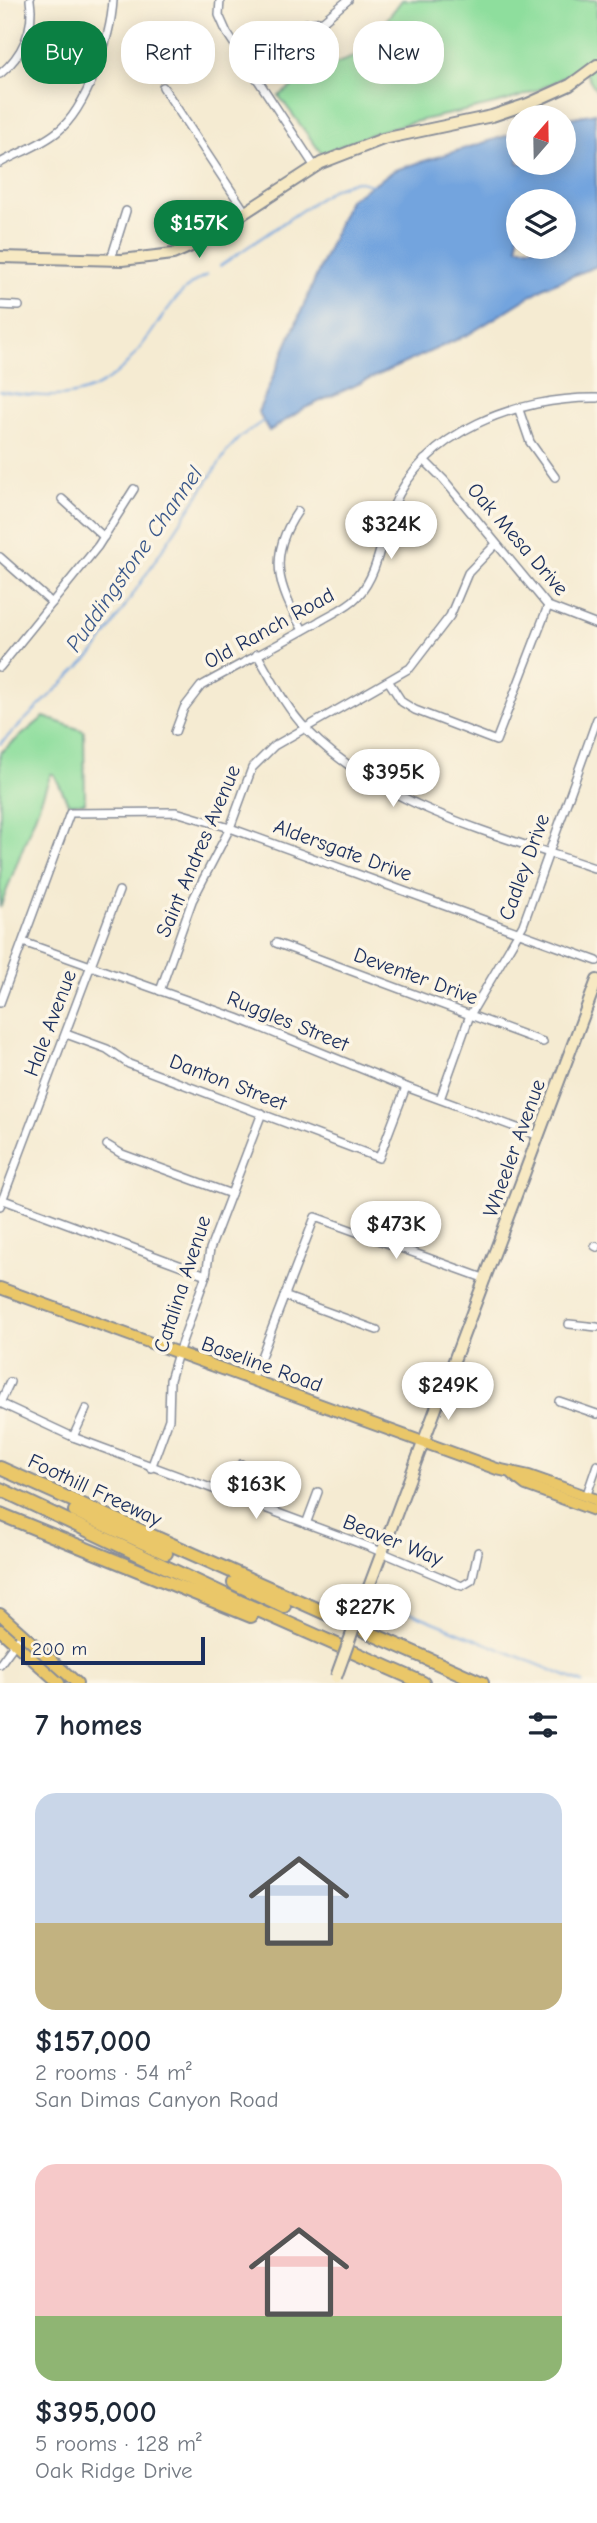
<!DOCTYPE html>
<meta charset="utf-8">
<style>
:root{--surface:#fff;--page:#f2f2f3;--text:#1f2937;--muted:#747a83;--accent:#0b8043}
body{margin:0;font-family:"Comic Neue",sans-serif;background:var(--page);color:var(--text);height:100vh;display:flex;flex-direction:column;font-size:26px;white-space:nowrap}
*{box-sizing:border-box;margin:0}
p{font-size:23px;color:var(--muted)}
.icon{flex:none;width:38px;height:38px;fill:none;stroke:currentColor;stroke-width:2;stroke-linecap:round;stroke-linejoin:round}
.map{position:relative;height:1683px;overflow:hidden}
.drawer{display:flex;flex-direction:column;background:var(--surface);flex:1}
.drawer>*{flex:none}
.top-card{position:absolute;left:21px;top:21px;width:556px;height:63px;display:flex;gap:14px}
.needle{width:46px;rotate:20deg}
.controls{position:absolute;left:506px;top:105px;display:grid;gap:14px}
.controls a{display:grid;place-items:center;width:70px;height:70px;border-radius:50%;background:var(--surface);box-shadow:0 4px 18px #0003;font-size:35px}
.scale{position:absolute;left:21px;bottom:18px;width:184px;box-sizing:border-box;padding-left:7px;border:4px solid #1b2f5e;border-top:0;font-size:19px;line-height:24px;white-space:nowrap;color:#1b2f5e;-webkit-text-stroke:5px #fcf5e5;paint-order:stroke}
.price{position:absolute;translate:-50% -60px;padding:0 16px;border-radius:24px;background:#fff;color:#222;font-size:23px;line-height:46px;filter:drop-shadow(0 2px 4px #0008)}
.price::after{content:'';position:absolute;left:50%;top:42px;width:21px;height:16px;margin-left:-10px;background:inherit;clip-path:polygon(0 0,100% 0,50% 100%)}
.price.on{background:var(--accent);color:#fff}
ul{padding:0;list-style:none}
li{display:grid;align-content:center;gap:14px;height:371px;padding:0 35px}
li span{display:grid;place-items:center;height:217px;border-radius:21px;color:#555}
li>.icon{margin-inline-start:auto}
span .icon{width:126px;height:126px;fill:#fffc;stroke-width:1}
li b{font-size:30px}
h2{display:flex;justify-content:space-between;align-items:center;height:84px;padding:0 35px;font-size:30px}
.pill{padding:0 24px;border-radius:28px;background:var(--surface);box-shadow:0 4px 18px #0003;font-size:24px;line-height:63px}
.pill.on{background:var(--accent);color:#fff}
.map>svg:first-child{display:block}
</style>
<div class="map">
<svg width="597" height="1683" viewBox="0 0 597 1683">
<rect width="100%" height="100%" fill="#fcf5e5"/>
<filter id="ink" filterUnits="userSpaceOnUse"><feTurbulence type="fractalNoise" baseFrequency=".0143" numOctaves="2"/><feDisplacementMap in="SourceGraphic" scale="14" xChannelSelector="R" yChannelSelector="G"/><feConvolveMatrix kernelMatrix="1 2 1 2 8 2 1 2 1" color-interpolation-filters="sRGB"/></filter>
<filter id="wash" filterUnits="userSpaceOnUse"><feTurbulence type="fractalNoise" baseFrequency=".00686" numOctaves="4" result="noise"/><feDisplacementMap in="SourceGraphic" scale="28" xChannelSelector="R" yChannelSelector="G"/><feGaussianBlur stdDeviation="1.57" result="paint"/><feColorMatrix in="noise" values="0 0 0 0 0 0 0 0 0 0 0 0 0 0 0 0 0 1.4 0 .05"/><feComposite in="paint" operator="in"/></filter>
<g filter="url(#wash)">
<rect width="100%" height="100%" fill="#f5ebd2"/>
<g fill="#8ede9d" stroke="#54867e" stroke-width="2">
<path d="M402 0H597V91L581 66C524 108 453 109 387 129 365 136 343 145 322 154L279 96 311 73 359 55Z"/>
<polygon points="44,717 84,731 85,803 68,803 54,774 51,774 0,908 0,753"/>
</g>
<path fill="#73a4de" stroke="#476a9e" stroke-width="2" fill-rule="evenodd" d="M595 113 597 266 545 287 469 334 305 408 269 431 258 412 349 200 395 170 518 132V163H564V119ZM518 201H564V247H518Z"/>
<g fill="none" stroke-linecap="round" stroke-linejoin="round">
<g stroke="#73a4de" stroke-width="2">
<polyline points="220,266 333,189 356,181 372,185"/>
<path d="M0 391C83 405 111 393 158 323 172 303 184 285 207 275"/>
<polyline points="0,744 95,652 228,450 239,438 263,421"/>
<polyline points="380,1600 583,1683"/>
</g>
</g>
</g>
<g filter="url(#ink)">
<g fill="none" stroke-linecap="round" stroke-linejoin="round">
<defs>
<g id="street">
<polyline points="220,0 219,15 227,33 315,167"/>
<polyline points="236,46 265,30 323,21 348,0"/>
<path d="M0 74C22 56 35 29 30 0"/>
<polyline points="163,87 246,213"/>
<path d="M0 163C18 153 41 145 57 132 87 109 111 37 113 0"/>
<polyline points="111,259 126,211"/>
<polyline points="0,305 19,306"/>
<polyline points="519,410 530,442 555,477"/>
<polyline points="424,460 444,480 548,606 597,625"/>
<polyline points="62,499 104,537"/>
<path d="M298 511C267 556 278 587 303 630"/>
<polyline points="0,557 52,603"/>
<path d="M257 654C272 680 286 708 307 730 384 808 497 834 597 869"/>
<polyline points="0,667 98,546 134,489"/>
<polyline points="389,682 402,702 415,710 496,741 548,606"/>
<path d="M175 732 184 708 201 686C240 664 280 644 318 622 331 614 348 607 358 596 380 572 381 535 393 507 425 430 519 397 597 398"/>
<polyline points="23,942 237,1018 406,1087 539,1136"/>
<polyline points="276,943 543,1042"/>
<polyline points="160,991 192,901 230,828 252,768 274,746 410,668 450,616 468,573 495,545"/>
<polyline points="0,1003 70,813 176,812 230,828 597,961"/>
<polyline points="66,1034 107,1049 129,1064 379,1158 406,1087"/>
<polyline points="440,1099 470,1015 523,925 597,719"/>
<polyline points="107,1145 122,1154 231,1194"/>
<polyline points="1,1199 206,1275"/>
<polyline points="0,1206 119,891"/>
<polyline points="595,1246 597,1247"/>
<polyline points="284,1296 377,1330"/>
<polyline points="569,1324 597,1327"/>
<polyline points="252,1380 315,1217 486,1279"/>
<polyline points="559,1401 597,1414"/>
<polyline points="0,1403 73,1437 367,1546 462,1586 472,1580 478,1552"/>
<polyline points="0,1403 10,1382"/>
<polyline points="73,1437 86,1409"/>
<polyline points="151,1468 169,1419 170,1380 178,1353 206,1275 210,1249 262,1113"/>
<polyline points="229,1496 241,1464"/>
<polyline points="586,1497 597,1465"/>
<polyline points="306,1524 318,1492"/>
<polyline points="0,1664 22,1634"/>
</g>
<g id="secondary">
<polyline points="0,257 122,260 173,254 198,243 321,163 383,139 492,116 528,104 570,85 597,65"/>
<polyline points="364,1600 597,980"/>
</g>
<g id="primary">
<polyline points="0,1288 497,1469 529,1476 597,1500"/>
<polyline points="512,1474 526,1485 597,1511"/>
<polyline points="0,1614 77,1683"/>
<polyline points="0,1630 59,1683"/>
</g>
<g id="highway">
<polyline points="0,1468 482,1683"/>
<polyline points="0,1489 240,1602 423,1683"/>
<polyline points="75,1511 166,1553"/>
<polyline points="0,1514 251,1616"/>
<polyline points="234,1583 284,1606"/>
</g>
</defs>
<use href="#street" stroke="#888d98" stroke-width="10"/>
<use href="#secondary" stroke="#888d98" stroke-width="14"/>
<use href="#primary" stroke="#888d98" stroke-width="14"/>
<use href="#highway" stroke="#888d98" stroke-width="16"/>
<use href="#street" stroke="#fff" stroke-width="7"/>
<use href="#secondary" stroke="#f7e9c3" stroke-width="10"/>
<use href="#primary" stroke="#eac769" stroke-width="10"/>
<use href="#highway" stroke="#eac769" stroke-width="12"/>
<defs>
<polyline id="secondary-bridge" points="336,1677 364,1600"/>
</defs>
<use href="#secondary-bridge" stroke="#888d98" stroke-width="14" stroke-linecap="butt"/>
<use href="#secondary-bridge" stroke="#f7e9c3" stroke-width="10"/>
</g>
</g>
<g text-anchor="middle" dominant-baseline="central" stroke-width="7" stroke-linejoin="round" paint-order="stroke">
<g font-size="21" fill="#1b2f5e" stroke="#fcf5e5">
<text transform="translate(518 539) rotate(49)">Oak Mesa Drive</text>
<text transform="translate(269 628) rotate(-29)">Old Ranch Road</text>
<text transform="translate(343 850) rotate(20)">Aldersgate Drive</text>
<text transform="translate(198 851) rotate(-67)">Saint Andres Avenue</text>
<text transform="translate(524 867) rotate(-70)">Cadley Drive</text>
<text transform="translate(416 976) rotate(20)">Deventer Drive</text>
<text transform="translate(288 1021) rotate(22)">Ruggles Street</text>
<text transform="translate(50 1023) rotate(-69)">Hale Avenue</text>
<text transform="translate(228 1082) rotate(21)">Danton Street</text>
<text transform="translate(514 1148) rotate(-70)">Wheeler Avenue</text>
<text transform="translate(182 1284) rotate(-72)">Catalina Avenue</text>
<text transform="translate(262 1364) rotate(20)">Baseline Road</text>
<text transform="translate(95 1490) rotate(25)">Foothill Freeway</text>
<text transform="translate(393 1540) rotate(22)">Beaver Way</text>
</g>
<g font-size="23" font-style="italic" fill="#3a588b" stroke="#fcf5e5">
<text transform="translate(134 559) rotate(-55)">Puddingstone Channel</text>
</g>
</g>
</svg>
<div class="controls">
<a><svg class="needle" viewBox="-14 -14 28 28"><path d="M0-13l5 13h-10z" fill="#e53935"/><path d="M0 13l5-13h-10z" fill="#747a83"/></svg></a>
<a><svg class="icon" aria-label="layers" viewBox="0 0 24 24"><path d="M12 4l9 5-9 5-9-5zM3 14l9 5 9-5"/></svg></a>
</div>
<div class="scale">200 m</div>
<b class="price on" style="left:199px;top:260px">$157K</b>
<b class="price" style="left:391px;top:561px">$324K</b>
<b class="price" style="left:393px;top:809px">$395K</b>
<b class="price" style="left:396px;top:1261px">$473K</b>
<b class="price" style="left:448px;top:1422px">$249K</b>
<b class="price" style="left:256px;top:1521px">$163K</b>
<b class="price" style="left:365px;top:1644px">$227K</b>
<div class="top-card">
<a class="pill on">Buy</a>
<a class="pill">Rent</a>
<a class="pill">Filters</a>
<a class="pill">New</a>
</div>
</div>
<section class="drawer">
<h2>7 homes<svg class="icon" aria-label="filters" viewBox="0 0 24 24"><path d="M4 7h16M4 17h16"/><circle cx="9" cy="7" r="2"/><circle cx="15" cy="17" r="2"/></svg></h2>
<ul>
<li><span style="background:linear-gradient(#c9d6e8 60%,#c2b280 0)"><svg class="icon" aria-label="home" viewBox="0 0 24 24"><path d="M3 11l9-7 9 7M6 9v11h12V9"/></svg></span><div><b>$157,000</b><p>2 rooms · 54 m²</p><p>San Dimas Canyon Road</p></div></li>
<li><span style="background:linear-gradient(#f6c9c9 70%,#8fb573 0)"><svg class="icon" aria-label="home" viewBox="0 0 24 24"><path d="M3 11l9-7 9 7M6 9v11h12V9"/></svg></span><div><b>$395,000</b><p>5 rooms · 128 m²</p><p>Oak Ridge Drive</p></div></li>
</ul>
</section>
